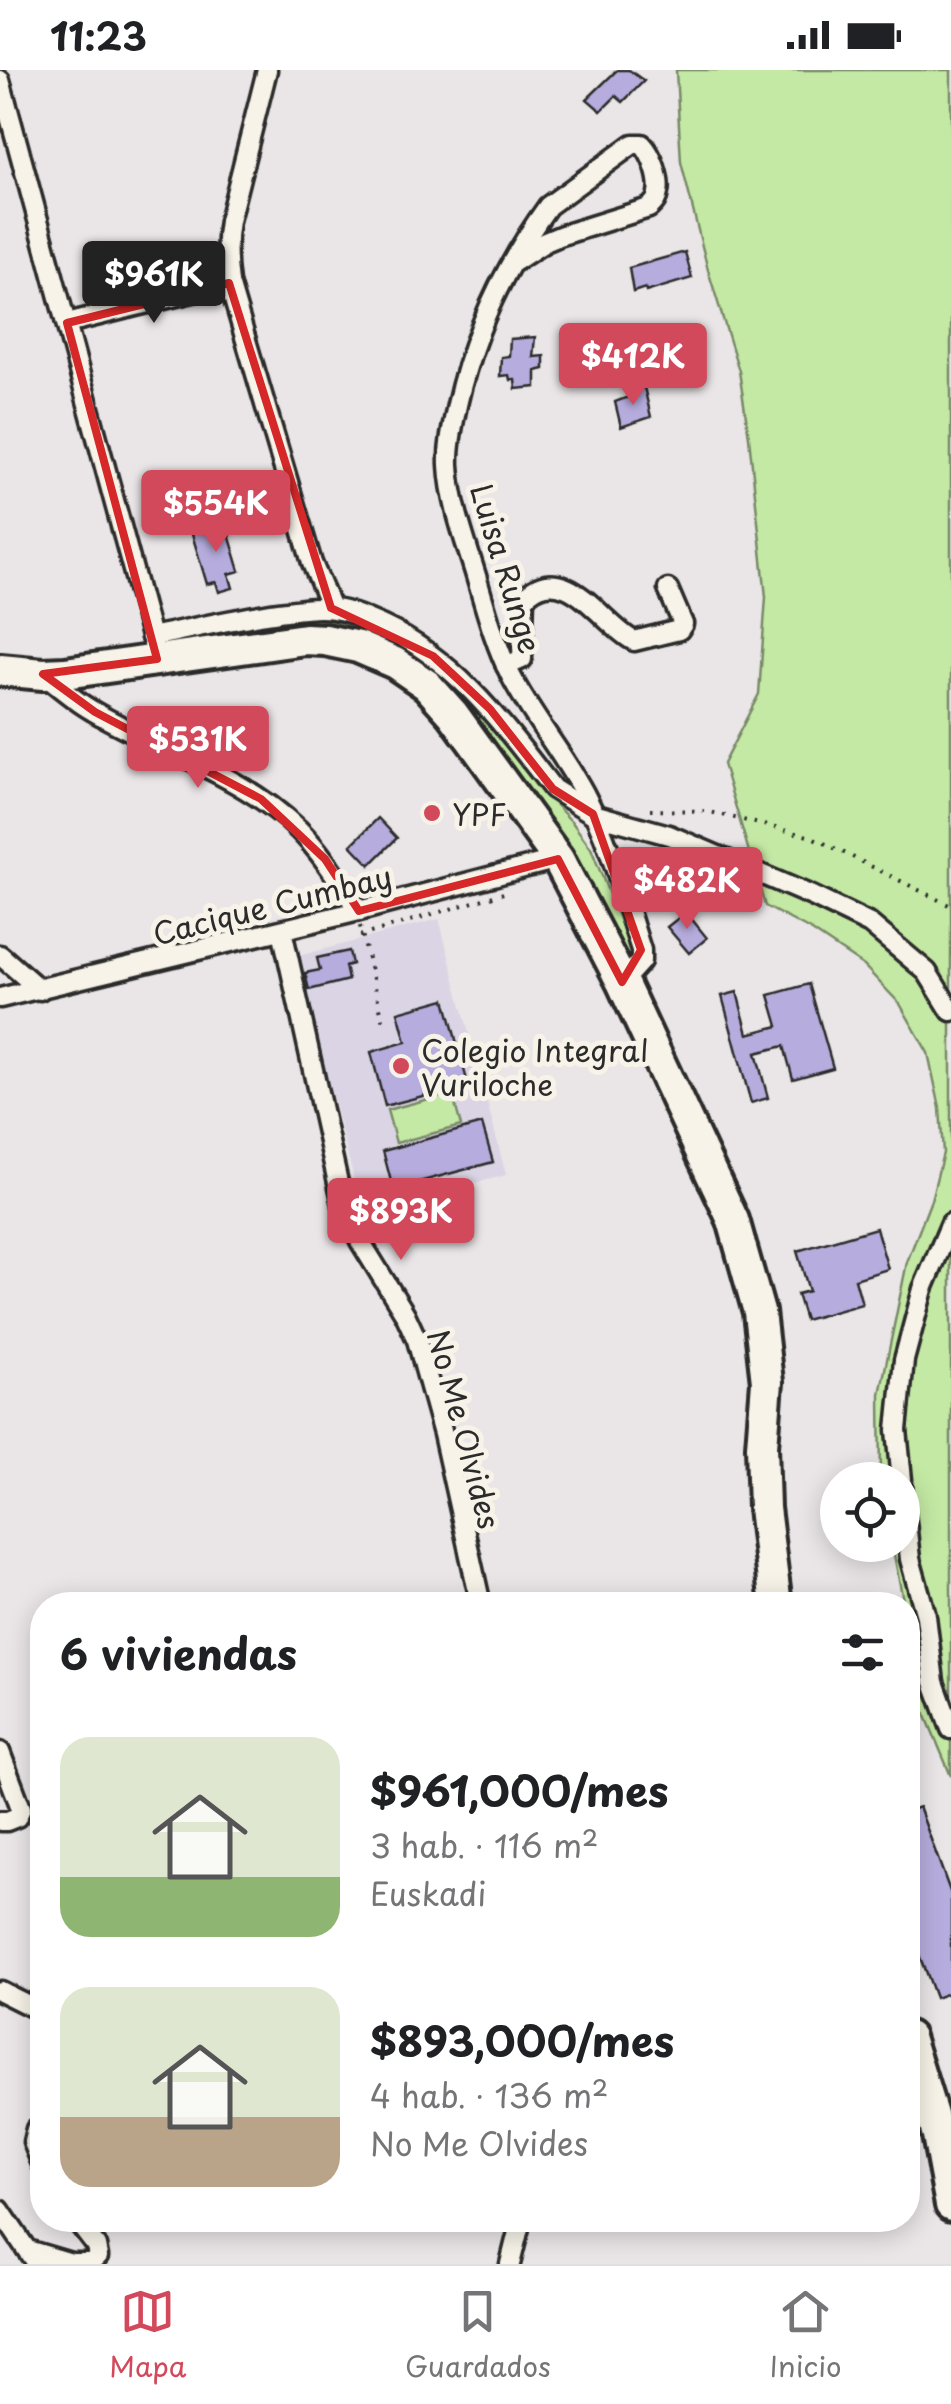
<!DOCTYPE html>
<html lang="es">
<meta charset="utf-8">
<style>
:root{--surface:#fff;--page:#f2f2f2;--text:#202124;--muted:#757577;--line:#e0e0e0;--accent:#d1495b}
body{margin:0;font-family:"Playpen Sans",sans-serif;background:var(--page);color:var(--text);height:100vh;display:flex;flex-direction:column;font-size:38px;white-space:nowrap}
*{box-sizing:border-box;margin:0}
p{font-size:32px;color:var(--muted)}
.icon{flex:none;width:55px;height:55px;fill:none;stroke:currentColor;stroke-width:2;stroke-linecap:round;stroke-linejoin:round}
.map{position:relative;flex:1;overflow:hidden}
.side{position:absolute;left:30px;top:1522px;width:890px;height:640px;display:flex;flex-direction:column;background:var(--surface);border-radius:40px;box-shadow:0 5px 25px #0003}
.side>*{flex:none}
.fabs{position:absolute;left:820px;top:1392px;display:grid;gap:20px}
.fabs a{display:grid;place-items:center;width:100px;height:100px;border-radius:50%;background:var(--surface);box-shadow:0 5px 25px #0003;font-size:50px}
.price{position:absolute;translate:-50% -85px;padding:0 22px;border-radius:10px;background:var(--accent);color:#fff;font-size:32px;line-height:65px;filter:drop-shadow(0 2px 5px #0008)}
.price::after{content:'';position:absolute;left:50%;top:60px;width:30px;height:22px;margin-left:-15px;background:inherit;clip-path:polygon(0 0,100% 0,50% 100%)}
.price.active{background:#222;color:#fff}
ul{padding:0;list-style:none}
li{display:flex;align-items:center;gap:30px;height:250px;padding:0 30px}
li span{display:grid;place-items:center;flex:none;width:280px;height:200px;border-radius:30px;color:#555}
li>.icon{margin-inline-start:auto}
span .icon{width:120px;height:120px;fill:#fffc;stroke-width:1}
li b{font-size:42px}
h2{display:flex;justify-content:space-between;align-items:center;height:120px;padding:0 30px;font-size:42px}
.status{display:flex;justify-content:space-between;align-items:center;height:70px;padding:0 50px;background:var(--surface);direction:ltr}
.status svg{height:28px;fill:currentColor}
.tabs{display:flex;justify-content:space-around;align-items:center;height:140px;border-top:2px solid var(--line);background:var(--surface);font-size:28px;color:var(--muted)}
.tabs a{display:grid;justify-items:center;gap:5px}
.tabs .active{color:var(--accent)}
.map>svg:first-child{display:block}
</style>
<div class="status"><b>11:23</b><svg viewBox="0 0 49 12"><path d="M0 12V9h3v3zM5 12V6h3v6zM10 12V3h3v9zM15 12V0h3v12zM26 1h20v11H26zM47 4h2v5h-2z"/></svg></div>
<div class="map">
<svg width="951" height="2194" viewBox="0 0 951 2194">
<rect width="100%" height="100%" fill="#eae5e6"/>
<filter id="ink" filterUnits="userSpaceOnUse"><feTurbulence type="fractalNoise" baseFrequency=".01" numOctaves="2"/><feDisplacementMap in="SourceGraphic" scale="20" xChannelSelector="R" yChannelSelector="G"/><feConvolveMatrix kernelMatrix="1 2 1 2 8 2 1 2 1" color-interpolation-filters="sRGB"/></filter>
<g filter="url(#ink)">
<polygon fill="#dad4e4" points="439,849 506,1105 363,1142 295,887"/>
<g fill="#c4e9a4" stroke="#788a68" stroke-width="2.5">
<polygon points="676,0 951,0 951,1706 910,1608 908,1535 904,1535 892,1475 902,1475 902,1410 881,1410 880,1324 907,1192 931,1130 943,1083 940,1038 928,983 900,934 864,896 812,861 765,836 723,694 759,624 766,527 749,367 739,301 708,200 681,92"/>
<polygon points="309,547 358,557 391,569 441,599 474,634 551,730 572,752 591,778 633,885 624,885 592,828 375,572 165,576 165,569 254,552"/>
<polygon points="452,1023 461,1056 396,1073 387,1040"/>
</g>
<g fill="#b6adde" stroke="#2b2b2b" stroke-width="2.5">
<polygon points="617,0 629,0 644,11 623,32 616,26 601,41 587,29"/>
<polygon points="685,182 692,208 646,222 645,218 633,222 629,198"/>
<polygon points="535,267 533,287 544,286 544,299 536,301 536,317 516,319 515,310 510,310 509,305 500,306 501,287 509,286 510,269"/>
<polygon points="644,317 651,347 621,357 615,332 631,326 630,322"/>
<polygon points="225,451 240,501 229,504 233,518 219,522 216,512 207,514 191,461"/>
<polygon points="378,748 397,768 370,795 351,775"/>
<polygon points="686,842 707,868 689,883 667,857"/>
<polygon points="349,881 352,894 345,896 348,910 309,920 305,903 320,900 317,888"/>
<polygon points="809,914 833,998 793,1009 784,976 756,983 768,1028 751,1033 722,926 737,922 748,964 778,956 769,925"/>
<polygon points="445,929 468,1014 385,1036 371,982 406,972 398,942"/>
<polygon points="482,1054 493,1092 393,1119 383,1081"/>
<polygon points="876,1158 888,1199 855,1209 862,1234 805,1250 797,1224 809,1221 797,1181"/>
<polygon points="919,1737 951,1824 951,1922 935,1928 908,1855 908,1741"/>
</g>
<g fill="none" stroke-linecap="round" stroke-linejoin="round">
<defs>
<g id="street">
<path d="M267 0 229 151C225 173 226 191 229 213L312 493 331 538"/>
<polyline points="0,10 153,574"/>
<path d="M511 194 545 172 562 165 649 138C654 133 657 131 658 123 661 109 652 84 642 74H633L548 136C504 197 473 262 457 335 453 355 448 375 449 395 451 433 465 470 476 506 486 540 495 574 511 606 532 647 562 682 584 723 610 772 624 827 641 880V891L622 912"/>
<polyline points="67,253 229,213"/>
<path d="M151 567C194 558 236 548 279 542 296 540 316 536 333 539 351 541 367 549 383 556 458 591 504 656 553 719L593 744 669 765 812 826 870 854 927 902 951 941"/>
<path d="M506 596 522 589 524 528C565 486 601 554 634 571L679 560 683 554 668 519"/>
<path d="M43 604C59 617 75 631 93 641 161 681 242 704 299 760 323 784 340 813 359 841"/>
<polyline points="282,860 343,1135 360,1171 405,1244 417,1270 443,1364 481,1535"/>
<polyline points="0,885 40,920"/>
<polyline points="0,928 359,841 558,789"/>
<polyline points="902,1410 897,1360 904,1290 923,1219 951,1153"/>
<polyline points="902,1414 910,1489 926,1546 934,1612 951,1659"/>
<polyline points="0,1682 21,1738 17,1747 7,1751 0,1751"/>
<polyline points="0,1921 42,1942"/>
<polyline points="42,2054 36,2059 33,2072 42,2094"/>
<polyline points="0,2140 33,2189"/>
<polyline points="27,2180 71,2193 91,2193 98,2186 96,2176 76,2150"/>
<polyline points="510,2194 521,2150"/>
</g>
<g id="primary">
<polyline points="0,600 43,604 65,603 305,569 325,570 358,577 395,593 427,615 453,644 558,789 622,912 733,1150 759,1242 767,1312 762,1376 764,1438 776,1535"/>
<polyline points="908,1967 938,2065 951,2135"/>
</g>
</defs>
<use href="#street" stroke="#2b2b2b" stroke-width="25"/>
<use href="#primary" stroke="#2b2b2b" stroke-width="38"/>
<g stroke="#2b2b2b" stroke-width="4" stroke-dasharray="2.5 8" stroke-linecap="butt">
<polyline points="650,740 706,741 812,767 951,836"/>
<polyline points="360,856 385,958"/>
<polyline points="360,866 507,822"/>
</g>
<use href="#street" stroke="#f7f3e8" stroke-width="18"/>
<use href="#primary" stroke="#f7f3e8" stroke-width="30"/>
</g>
</g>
<path fill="none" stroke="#d62828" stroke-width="8" stroke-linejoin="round" d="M229 213 331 538 433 586 490 639 553 719 593 744 641 880 622 912 558 789 359 841 325 789 261 729 95 642 43 604 157 589 67 253Z"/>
<g fill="#d1495b" stroke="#f7f3e8" stroke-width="4">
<circle cx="432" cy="743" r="10"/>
<circle cx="401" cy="996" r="10"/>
</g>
<g text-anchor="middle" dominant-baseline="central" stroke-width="10" stroke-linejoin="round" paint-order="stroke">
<g font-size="30" fill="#2b2b2b" stroke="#f7f3e8">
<text transform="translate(507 498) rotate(73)">Luisa Runge</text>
<text transform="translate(272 834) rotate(-14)">Cacique Cumbay</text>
<text transform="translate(465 1359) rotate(75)">No Me Olvides</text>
</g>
<g font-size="30" fill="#2b2b2b" stroke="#f7f3e8" text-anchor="start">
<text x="452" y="743">YPF</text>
<text x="421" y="979">Colegio Integral<tspan x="421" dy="34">Vuriloche</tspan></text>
</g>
</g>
</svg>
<div class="fabs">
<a><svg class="icon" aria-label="locate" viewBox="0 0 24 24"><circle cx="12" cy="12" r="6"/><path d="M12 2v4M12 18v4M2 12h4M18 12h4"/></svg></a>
</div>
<b class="price active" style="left:154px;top:256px">$961K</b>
<b class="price" style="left:633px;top:338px">$412K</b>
<b class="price" style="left:216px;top:485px">$554K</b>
<b class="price" style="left:198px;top:721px">$531K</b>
<b class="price" style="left:687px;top:862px">$482K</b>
<b class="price" style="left:401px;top:1193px">$893K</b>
<section class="side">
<h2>6 viviendas<svg class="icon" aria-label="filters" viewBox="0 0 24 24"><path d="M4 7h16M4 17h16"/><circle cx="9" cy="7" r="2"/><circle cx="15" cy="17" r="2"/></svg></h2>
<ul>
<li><span style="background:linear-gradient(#dfe7d0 70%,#8fb573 0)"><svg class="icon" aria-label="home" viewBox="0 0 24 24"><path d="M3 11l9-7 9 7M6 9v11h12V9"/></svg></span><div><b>$961,000/mes</b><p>3 hab. · 116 m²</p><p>Euskadi</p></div></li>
<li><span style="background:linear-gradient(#dfe7d0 65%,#b9a48a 0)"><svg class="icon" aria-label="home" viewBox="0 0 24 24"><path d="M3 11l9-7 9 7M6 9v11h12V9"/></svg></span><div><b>$893,000/mes</b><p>4 hab. · 136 m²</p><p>No Me Olvides</p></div></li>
</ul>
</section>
</div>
<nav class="tabs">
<a class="active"><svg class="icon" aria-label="map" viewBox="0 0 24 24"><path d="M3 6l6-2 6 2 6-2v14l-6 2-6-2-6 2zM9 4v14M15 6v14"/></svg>Mapa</a>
<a><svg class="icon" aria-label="saved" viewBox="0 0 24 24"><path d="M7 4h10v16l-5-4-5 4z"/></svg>Guardados</a>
<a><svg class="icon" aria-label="home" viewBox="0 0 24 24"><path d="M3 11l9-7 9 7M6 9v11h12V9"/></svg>Inicio</a>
</nav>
